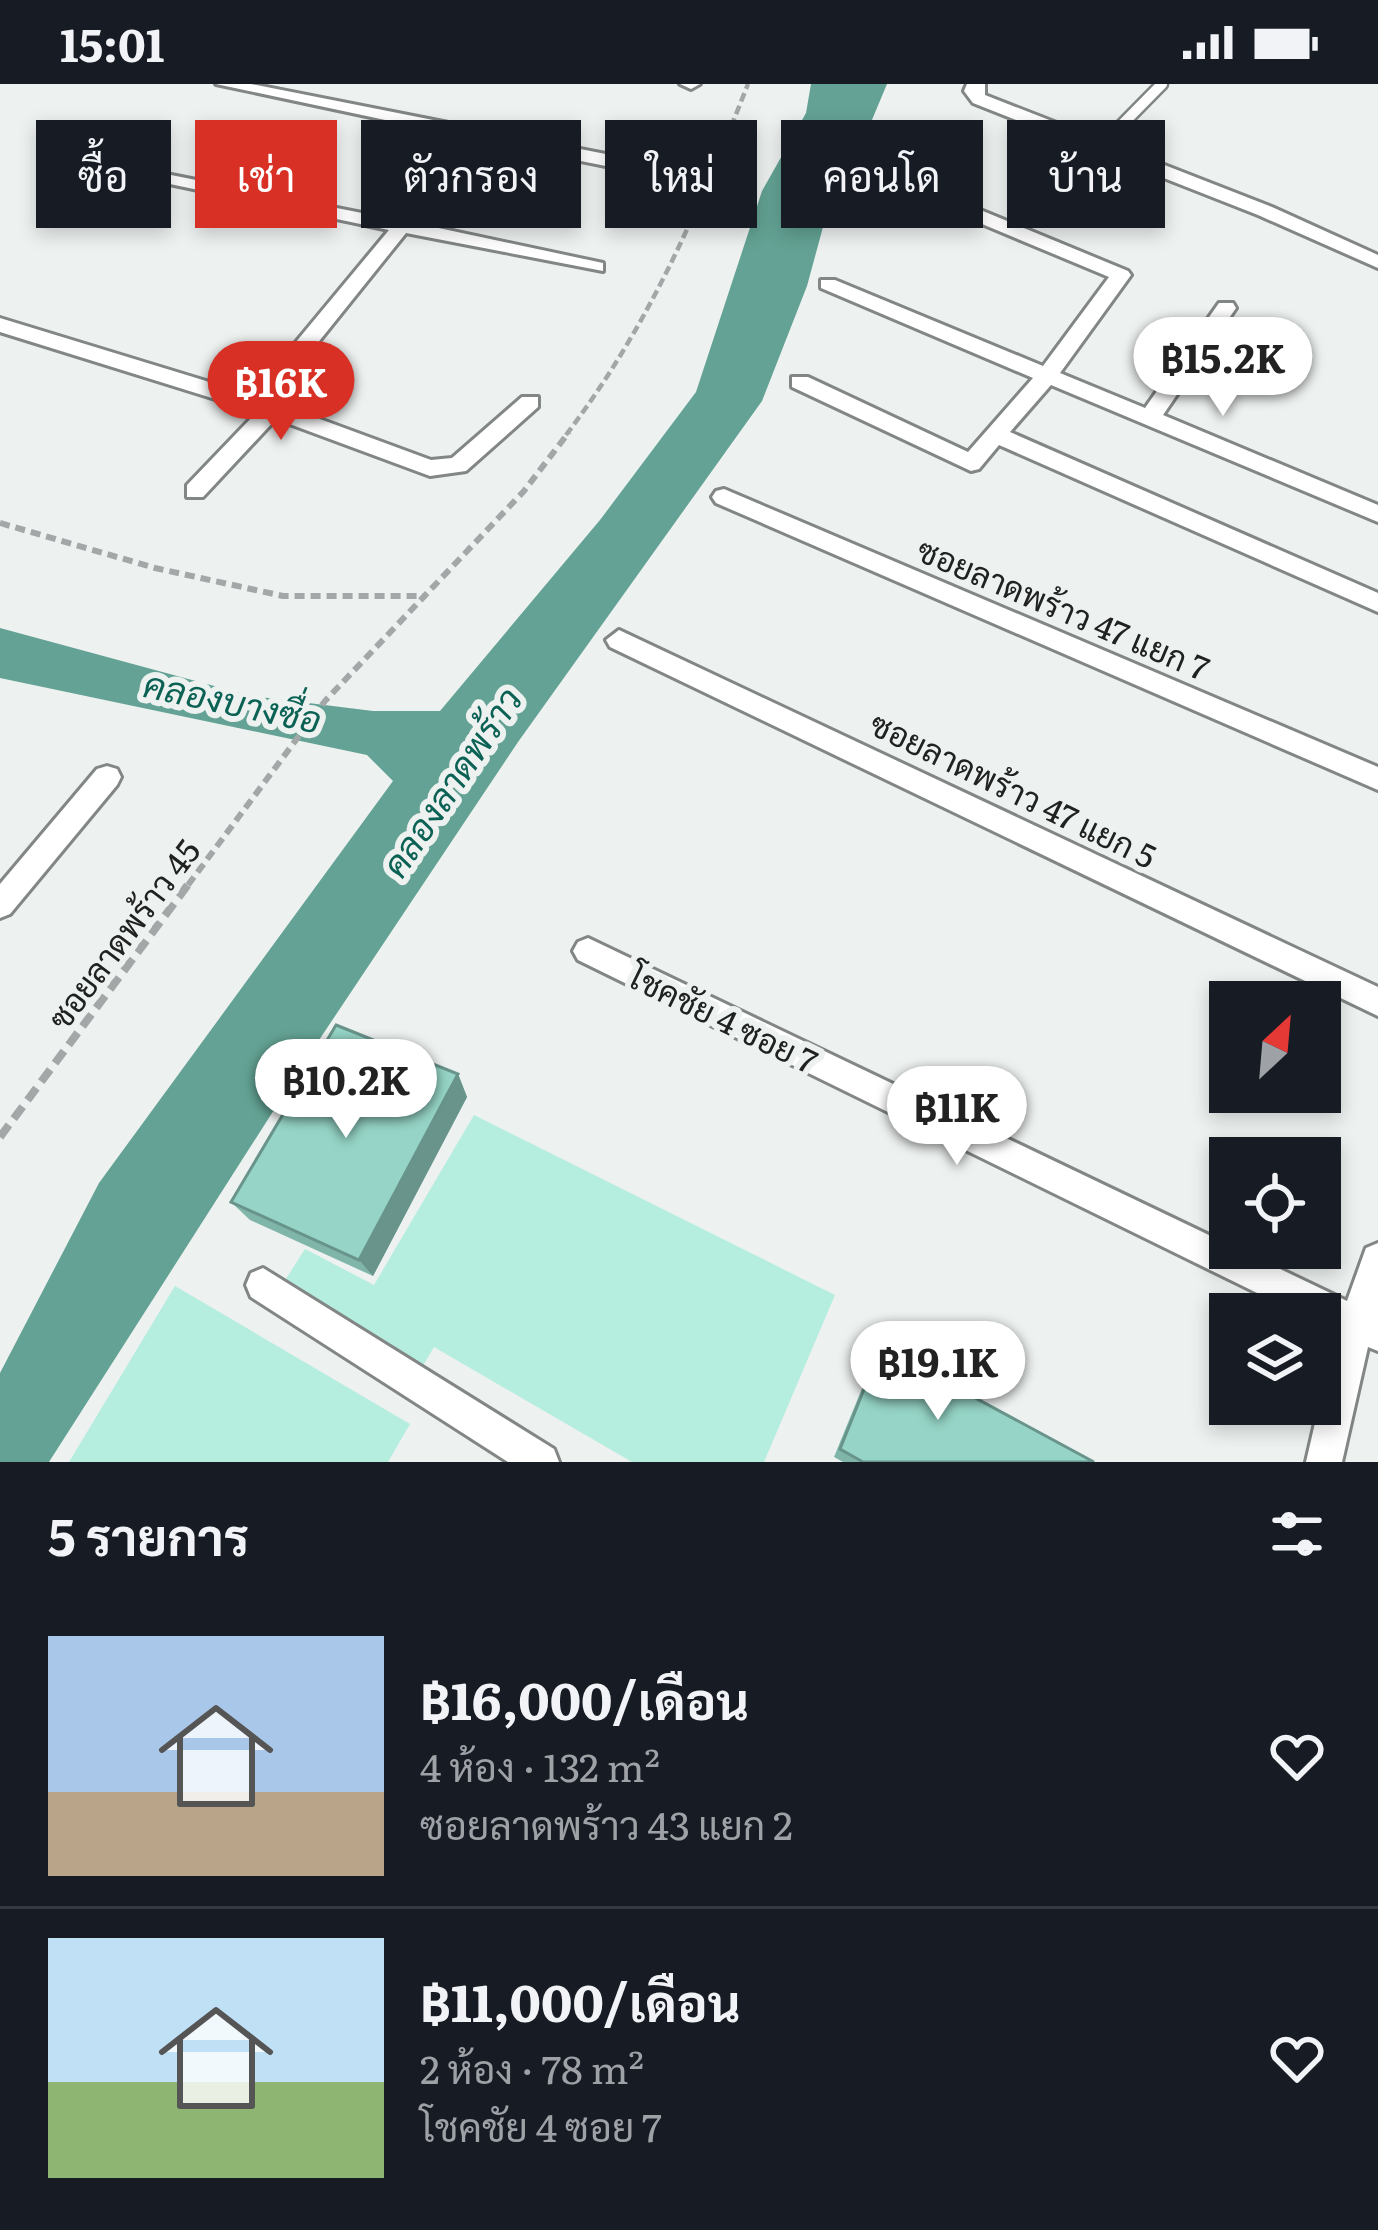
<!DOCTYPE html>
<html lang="th">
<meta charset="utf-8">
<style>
:root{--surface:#171b24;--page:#242831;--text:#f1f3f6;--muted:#9ea1a6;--line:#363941;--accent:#d93025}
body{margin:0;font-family:Literata,Sarabun,serif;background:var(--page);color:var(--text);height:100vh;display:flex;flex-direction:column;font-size:45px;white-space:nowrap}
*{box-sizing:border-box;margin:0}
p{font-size:39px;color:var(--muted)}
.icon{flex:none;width:66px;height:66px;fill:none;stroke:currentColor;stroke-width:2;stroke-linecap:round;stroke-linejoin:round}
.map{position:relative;height:1378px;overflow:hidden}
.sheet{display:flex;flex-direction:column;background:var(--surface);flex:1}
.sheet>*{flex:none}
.hud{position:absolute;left:36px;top:36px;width:1308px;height:108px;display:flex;gap:24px}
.needle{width:78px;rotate:26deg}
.fabs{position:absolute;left:1209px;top:897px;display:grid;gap:24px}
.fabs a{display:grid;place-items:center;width:132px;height:132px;border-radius:0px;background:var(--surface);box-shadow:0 6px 18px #0003;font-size:60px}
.price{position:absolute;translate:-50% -102px;padding:0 27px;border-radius:42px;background:#fff;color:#222;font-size:39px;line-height:78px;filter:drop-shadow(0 3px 6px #0008)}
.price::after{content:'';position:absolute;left:50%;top:72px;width:36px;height:27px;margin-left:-18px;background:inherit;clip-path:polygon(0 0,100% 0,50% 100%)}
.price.selected{background:var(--accent);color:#fff}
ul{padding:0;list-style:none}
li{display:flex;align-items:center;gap:36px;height:300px;padding:0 48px}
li+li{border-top:3px solid var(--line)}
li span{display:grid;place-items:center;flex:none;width:336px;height:240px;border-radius:0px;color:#555}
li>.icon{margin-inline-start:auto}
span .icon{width:144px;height:144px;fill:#fffc;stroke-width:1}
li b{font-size:51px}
h2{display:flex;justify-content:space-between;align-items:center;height:144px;padding:0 48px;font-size:51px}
.pill{padding:0 42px;border-radius:0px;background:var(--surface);box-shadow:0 6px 18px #0003;font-size:42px;line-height:108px}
.pill.selected{background:var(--accent);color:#fff}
.status{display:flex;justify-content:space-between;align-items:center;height:84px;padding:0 60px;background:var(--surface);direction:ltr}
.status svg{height:33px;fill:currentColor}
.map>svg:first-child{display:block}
</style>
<div class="status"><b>15:01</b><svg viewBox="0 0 49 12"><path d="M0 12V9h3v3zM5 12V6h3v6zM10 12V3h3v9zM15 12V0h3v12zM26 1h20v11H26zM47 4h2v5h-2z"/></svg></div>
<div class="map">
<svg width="1378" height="1378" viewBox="0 0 1378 1378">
<rect width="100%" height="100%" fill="#edf1f0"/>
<g fill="#b5eddf">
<polygon points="474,1031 835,1211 764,1378 632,1378 434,1263 421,1285 279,1206 305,1165 374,1201"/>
<polygon points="175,1202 410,1340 388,1378 69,1378"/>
</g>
<polygon fill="#63a294" points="811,0 887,0 856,74 829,121 807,202 762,317 518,658 311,968 49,1378 0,1378 0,1289 99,1099 393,697 367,671 0,594 0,544 251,612 373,627 440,627 600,436 696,308 762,107 806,29"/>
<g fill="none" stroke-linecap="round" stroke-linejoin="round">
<defs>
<polyline id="service" points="1101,62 1162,0"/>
<g id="minor">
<polygon points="216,0 251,0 636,76 645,82 636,88 481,57 415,139 603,179 603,187 406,149 271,317 431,376 452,374 522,313 538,313 538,323 466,387 430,392 276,335 203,413 187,413 187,401 257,328 0,248 0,234 252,311 389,146 98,85 91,83 91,75 397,136 465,53"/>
<polygon points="680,0 700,0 691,5"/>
<polygon points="967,0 985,0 985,11 1272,123 1378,171 1378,184 1258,131 973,19 964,7"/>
<polygon points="910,97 1128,187 1131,191 1060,289 1145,324 1219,219 1233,219 1236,224 1163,331 1378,421 1378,438 1051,301 1010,348 1378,509 1378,528 999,361 979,385 971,387 792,303 792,293 808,293 968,368 1033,294 821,204 821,196 835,196 1043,282 1109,193 903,107 903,99"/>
<polygon points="724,405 1378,683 1378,706 716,419 712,413 716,407"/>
<polygon points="619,546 1378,903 1378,932 610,563 606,556"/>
<polygon points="107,682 117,685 121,693 117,701 10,830 0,834 0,800 97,685"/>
<polygon points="588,854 1347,1217 1366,1164 1378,1159 1378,1267 1368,1263 1342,1378 1306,1378 1336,1248 1320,1240 1320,1230 1300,1230 578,876 573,867 578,858"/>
<polygon points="263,1184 554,1365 559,1378 508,1378 251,1213 246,1201 251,1189"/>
</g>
</defs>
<use href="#service" stroke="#828685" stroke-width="15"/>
<use href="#minor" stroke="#828685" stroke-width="6"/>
<path stroke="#a4a7a7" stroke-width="4.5" stroke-dasharray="9 4.5" stroke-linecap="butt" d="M566 351C649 242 698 127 748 0"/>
<g stroke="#a4a7a7" stroke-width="6" stroke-dasharray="10 6" stroke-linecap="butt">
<polyline points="0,439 155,484 283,512 425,512"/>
<polyline points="188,801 325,617 524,407 569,348"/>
</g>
<polyline stroke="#a4a7a7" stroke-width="8" stroke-dasharray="15 8" stroke-linecap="butt" points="0,1053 190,798"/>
<use href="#service" stroke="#fff" stroke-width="10"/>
<use href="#minor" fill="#fff" fill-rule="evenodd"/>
</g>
<g fill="#80b6aa">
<polygon points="458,990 467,1013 373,1192 250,1136 231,1118"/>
<polygon points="881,1263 1094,1378 843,1378 834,1373 874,1275"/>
</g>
<polygon fill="#68948b" points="458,990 467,1013 373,1192 359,1176"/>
<g fill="#95d4c6" stroke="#68948b" stroke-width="3">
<polygon points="336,941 458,990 359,1176 231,1118"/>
<polygon points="881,1263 1094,1378 863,1378 840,1365"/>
</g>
<g text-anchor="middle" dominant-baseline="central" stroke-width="12" stroke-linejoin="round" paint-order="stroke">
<g font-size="33" fill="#202121" stroke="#edf1f0">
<text transform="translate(1064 523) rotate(23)">ซอยลาดพร้าว 47 แยก 7</text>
<text transform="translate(1014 704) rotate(26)">ซอยลาดพร้าว 47 แยก 5</text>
<text transform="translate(122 849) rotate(-53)">ซอยลาดพร้าว 45</text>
<text transform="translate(724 933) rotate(26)">โชคชัย 4 ซอย 7</text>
</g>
<g font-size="36" font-style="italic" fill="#0b6254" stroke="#edf1f0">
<text transform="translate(233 616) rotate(12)">คลองบางซื่อ</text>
<text transform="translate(450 697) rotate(-56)">คลองลาดพร้าว</text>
</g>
</g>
</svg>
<div class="fabs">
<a><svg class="needle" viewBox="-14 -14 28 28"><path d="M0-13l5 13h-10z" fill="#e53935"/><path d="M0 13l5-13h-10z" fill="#9ea1a6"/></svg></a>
<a><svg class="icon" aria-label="locate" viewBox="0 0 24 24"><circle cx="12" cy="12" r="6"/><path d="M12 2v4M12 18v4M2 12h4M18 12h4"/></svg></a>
<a><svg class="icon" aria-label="layers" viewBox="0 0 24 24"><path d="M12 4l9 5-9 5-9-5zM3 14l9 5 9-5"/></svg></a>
</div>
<b class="price" style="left:1223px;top:335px">฿15.2K</b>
<b class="price selected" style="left:281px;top:359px">฿16K</b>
<b class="price" style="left:346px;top:1057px">฿10.2K</b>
<b class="price" style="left:957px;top:1084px">฿11K</b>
<b class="price" style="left:938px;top:1339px">฿19.1K</b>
<div class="hud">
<a class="pill">ซื้อ</a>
<a class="pill selected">เช่า</a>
<a class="pill">ตัวกรอง</a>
<a class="pill">ใหม่</a>
<a class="pill">คอนโด</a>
<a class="pill">บ้าน</a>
</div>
</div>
<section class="sheet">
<h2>5 รายการ<svg class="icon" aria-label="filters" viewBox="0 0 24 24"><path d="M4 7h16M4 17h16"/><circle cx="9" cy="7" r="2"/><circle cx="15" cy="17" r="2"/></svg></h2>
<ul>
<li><span style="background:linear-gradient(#a9c7e8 65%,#b9a48a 0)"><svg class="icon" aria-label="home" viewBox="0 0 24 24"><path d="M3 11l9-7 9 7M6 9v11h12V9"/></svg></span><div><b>฿16,000/เดือน</b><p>4 ห้อง · 132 m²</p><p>ซอยลาดพร้าว 43 แยก 2</p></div><svg class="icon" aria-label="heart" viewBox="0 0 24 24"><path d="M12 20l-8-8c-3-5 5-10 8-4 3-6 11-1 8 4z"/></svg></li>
<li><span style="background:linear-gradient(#bfe0f5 60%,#8fb573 0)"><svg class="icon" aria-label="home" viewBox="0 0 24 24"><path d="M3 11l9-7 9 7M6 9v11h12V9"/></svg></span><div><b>฿11,000/เดือน</b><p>2 ห้อง · 78 m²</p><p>โชคชัย 4 ซอย 7</p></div><svg class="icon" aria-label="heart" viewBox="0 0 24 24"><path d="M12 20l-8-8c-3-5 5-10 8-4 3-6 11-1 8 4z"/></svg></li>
</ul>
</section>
